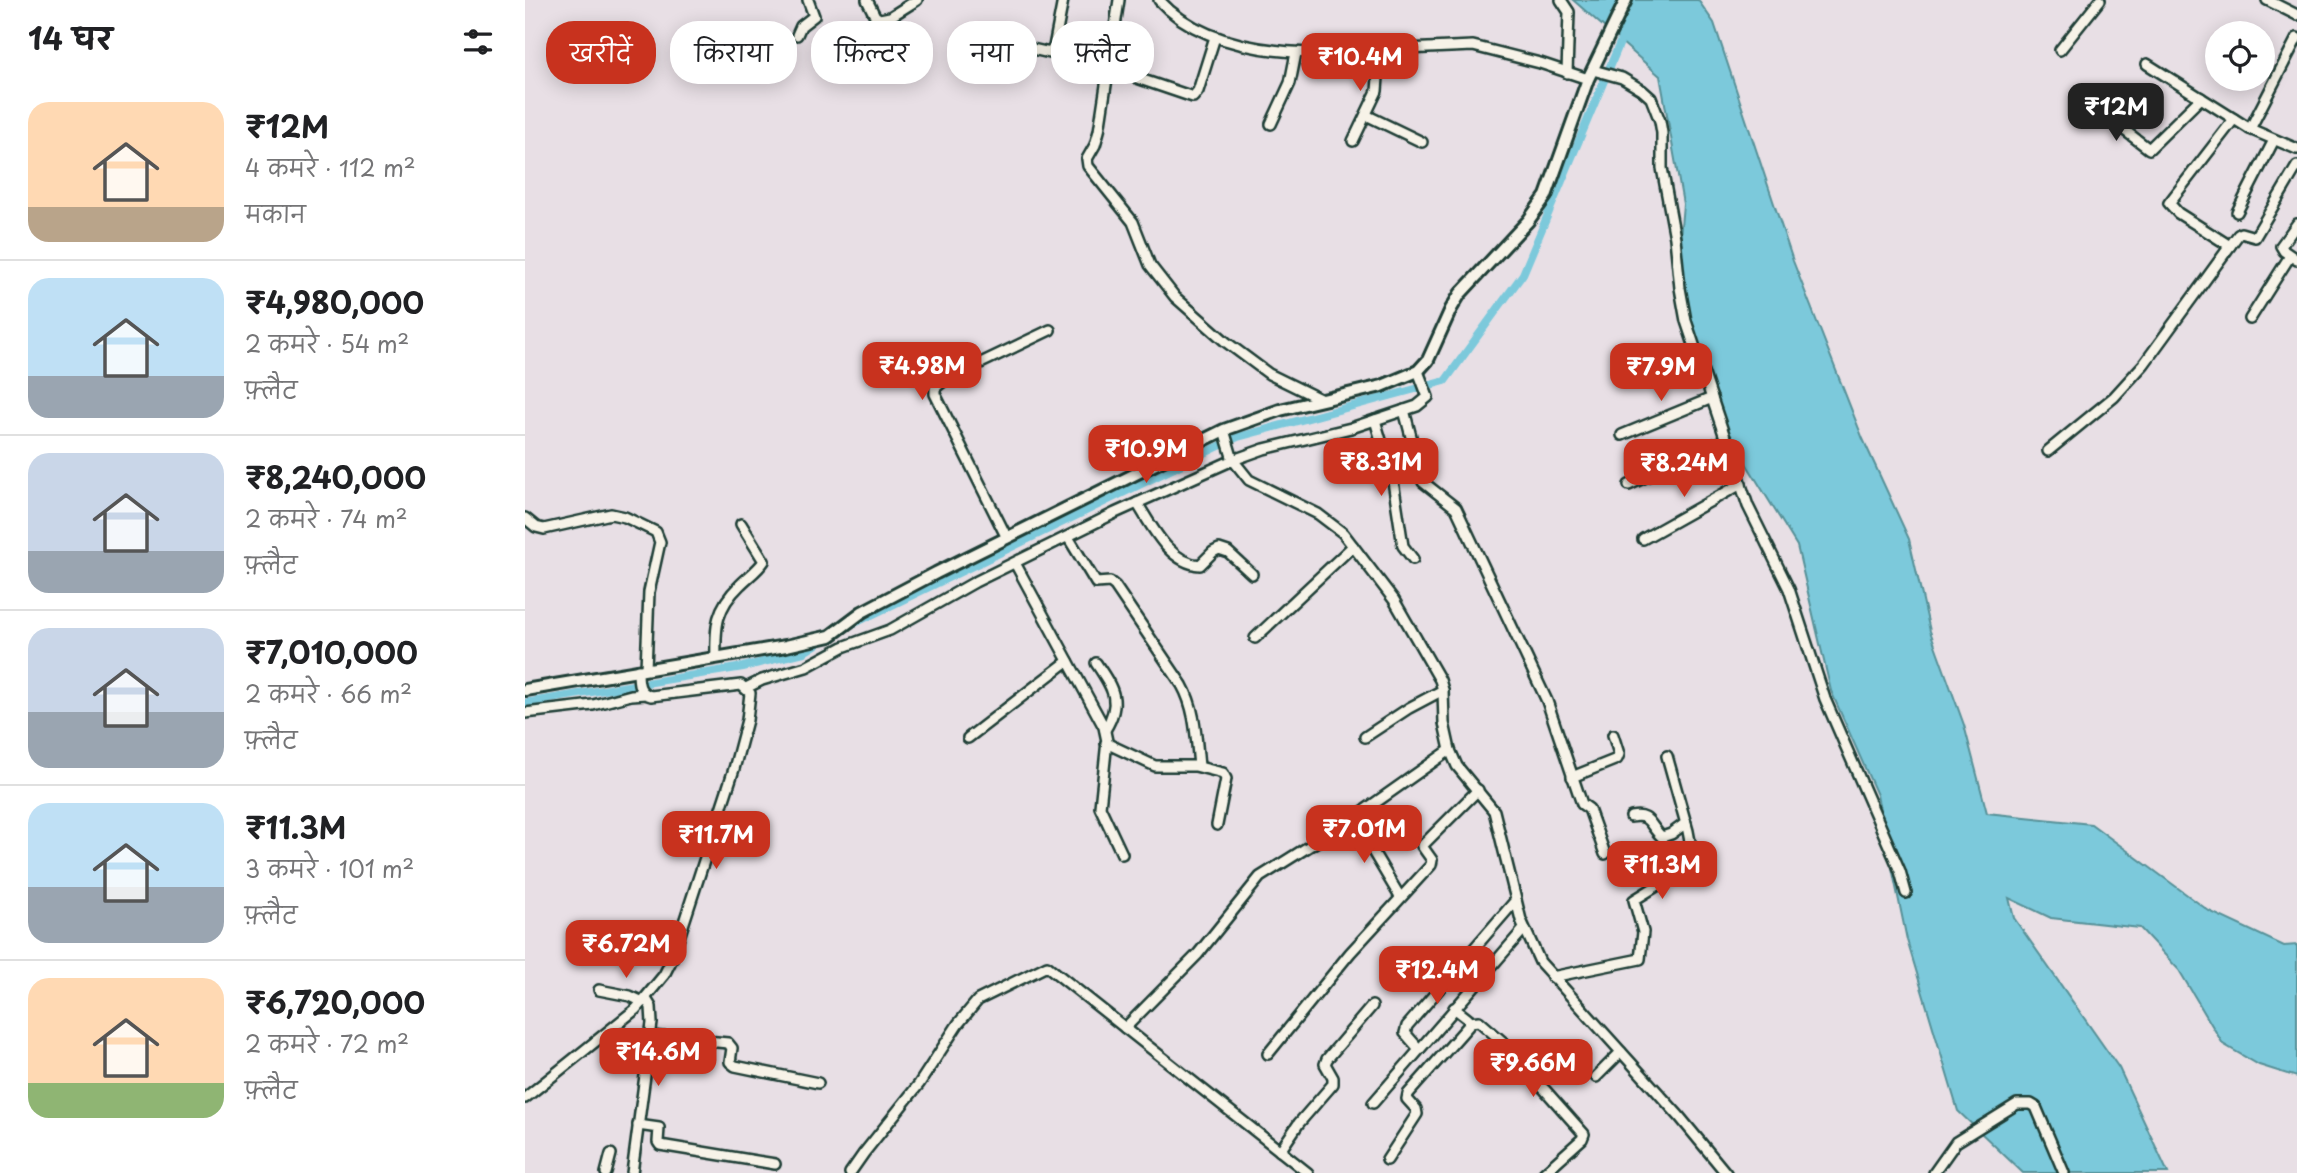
<!DOCTYPE html>
<html lang="hi">
<meta charset="utf-8">
<style>
:root{--surface:#fff;--page:#f6f6f6;--text:#202124;--muted:#757577;--line:#e0e0e0;--accent:#c8321e}
body{margin:0;font-family:"Playpen Sans","Playpen Sans Deva",sans-serif;background:var(--page);color:var(--text);height:100vh;display:flex;flex-direction:column;font-size:26px;white-space:nowrap}
*{box-sizing:border-box;margin:0}
p{font-size:23px;color:var(--muted)}
.icon{flex:none;width:38px;height:38px;fill:none;stroke:currentColor;stroke-width:2;stroke-linecap:round;stroke-linejoin:round}
.map{position:relative;flex:1;overflow:hidden}
.side{display:flex;flex-direction:column;background:var(--surface);width:525px}
.side>*{flex:none}
.guide{position:absolute;left:21px;top:21px;width:665px;height:63px;display:flex;gap:14px}
.buttons{position:absolute;left:1680px;top:21px;display:grid;gap:14px}
.buttons a{display:grid;place-items:center;width:70px;height:70px;border-radius:50%;background:var(--surface);box-shadow:0 4px 18px #0003;font-size:35px}
.price{position:absolute;translate:-50% -60px;padding:0 16px;border-radius:14px;background:var(--accent);color:#fff;font-size:23px;line-height:46px;filter:drop-shadow(0 2px 4px #0008)}
.price::after{content:'';position:absolute;left:50%;top:42px;width:21px;height:16px;margin-left:-10px;background:inherit;clip-path:polygon(0 0,100% 0,50% 100%)}
.price.active{background:#222;color:#fff}
ul{padding:0;list-style:none}
li{display:flex;align-items:center;gap:21px;height:175px;padding:0 28px}
li+li{border-top:2px solid var(--line)}
li span{display:grid;place-items:center;flex:none;width:196px;height:140px;border-radius:21px;color:#555}
li>.icon{margin-inline-start:auto}
span .icon{width:84px;height:84px;fill:#fffc;stroke-width:1}
li b{font-size:30px}
h2{display:flex;justify-content:space-between;align-items:center;height:84px;padding:0 28px;font-size:30px}
.tag{padding:0 24px;border-radius:28px;background:var(--surface);box-shadow:0 4px 18px #0003;font-size:24px;line-height:63px}
.tag.active{background:var(--accent);color:#fff}
main{display:flex;flex:1;min-height:0}
.map>svg:first-child{display:block}
</style>
<main>
<section class="side">
<h2>14 घर<svg class="icon" aria-label="filters" viewBox="0 0 24 24"><path d="M4 7h16M4 17h16"/><circle cx="9" cy="7" r="2"/><circle cx="15" cy="17" r="2"/></svg></h2>
<ul>
<li><span style="background:linear-gradient(#ffd9b3 75%,#b9a48a 0)"><svg class="icon" aria-label="home" viewBox="0 0 24 24"><path d="M3 11l9-7 9 7M6 9v11h12V9"/></svg></span><div><b>₹12M</b><p>4 कमरे · 112 m²</p><p>मकान</p></div></li>
<li><span style="background:linear-gradient(#bfe0f5 70%,#9aa5b1 0)"><svg class="icon" aria-label="home" viewBox="0 0 24 24"><path d="M3 11l9-7 9 7M6 9v11h12V9"/></svg></span><div><b>₹4,980,000</b><p>2 कमरे · 54 m²</p><p>फ़्लैट</p></div></li>
<li><span style="background:linear-gradient(#c9d6e8 70%,#9aa5b1 0)"><svg class="icon" aria-label="home" viewBox="0 0 24 24"><path d="M3 11l9-7 9 7M6 9v11h12V9"/></svg></span><div><b>₹8,240,000</b><p>2 कमरे · 74 m²</p><p>फ़्लैट</p></div></li>
<li><span style="background:linear-gradient(#c9d6e8 60%,#9aa5b1 0)"><svg class="icon" aria-label="home" viewBox="0 0 24 24"><path d="M3 11l9-7 9 7M6 9v11h12V9"/></svg></span><div><b>₹7,010,000</b><p>2 कमरे · 66 m²</p><p>फ़्लैट</p></div></li>
<li><span style="background:linear-gradient(#bfe0f5 60%,#9aa5b1 0)"><svg class="icon" aria-label="home" viewBox="0 0 24 24"><path d="M3 11l9-7 9 7M6 9v11h12V9"/></svg></span><div><b>₹11.3M</b><p>3 कमरे · 101 m²</p><p>फ़्लैट</p></div></li>
<li><span style="background:linear-gradient(#ffd9b3 75%,#8fb573 0)"><svg class="icon" aria-label="home" viewBox="0 0 24 24"><path d="M3 11l9-7 9 7M6 9v11h12V9"/></svg></span><div><b>₹6,720,000</b><p>2 कमरे · 72 m²</p><p>फ़्लैट</p></div></li>
</ul>
</section>
<div class="map">
<svg width="1772" height="1173" viewBox="0 0 1772 1173">
<rect width="100%" height="100%" fill="#e8dfe5"/>
<filter id="ink" filterUnits="userSpaceOnUse"><feTurbulence type="fractalNoise" baseFrequency=".0143" numOctaves="2"/><feDisplacementMap in="SourceGraphic" scale="14" xChannelSelector="R" yChannelSelector="G"/><feConvolveMatrix kernelMatrix="1 2 1 2 8 2 1 2 1" color-interpolation-filters="sRGB"/></filter>
<g filter="url(#ink)">
<polygon fill="#7cc9db" stroke="#579198" stroke-width="2" points="1048,0 1173,0 1189,23 1268,261 1338,439 1384,539 1405,631 1439,725 1462,813 1566,824 1684,911 1759,946 1772,945 1772,1077 1734,1065 1698,1044 1654,970 1615,928 1526,918 1484,898 1489,918 1594,1068 1643,1173 1498,1173 1433,1111 1382,940 1352,795 1306,691 1272,546 1190,413 1150,294 1158,204 1135,76"/>
<g fill="none" stroke-linecap="round" stroke-linejoin="round">
<g stroke="#7cc9db" stroke-width="8">
<polyline points="324,626 713,437 920,381 998,274 1099,33"/>
<polyline points="0,703 218,667 279,652 300,639"/>
</g>
<defs>
<g id="minor">
<polyline points="342,0 350,16 355,19 365,17 392,0"/>
<polyline points="594,0 574,131 570,145 562,159 563,166 608,222 625,265 650,297 701,342 744,374 795,399"/>
<path d="M634 0C672 42 736 52 791 53L948 46 1015 63 1063 79"/>
<polyline points="1036,0 1044,12 1042,73"/>
<polyline points="1742,0 1772,15"/>
<polyline points="272,35 276,26 289,16 283,0"/>
<polyline points="453,37 525,53 529,47 538,0"/>
<polyline points="1535,50 1575,0"/>
<polyline points="1622,64 1725,129 1772,149"/>
<polyline points="1068,70 1097,78 1117,90 1126,98 1135,121 1137,133 1137,168 1150,238 1155,288 1161,321 1223,506 1264,589 1300,699 1375,871 1381,893"/>
<polyline points="612,78 668,97 673,91 690,37"/>
<polyline points="1573,110 1624,149 1676,98"/>
<polyline points="841,115 897,142"/>
<polyline points="746,124 765,83 771,53"/>
<polyline points="1725,129 1772,38"/>
<polyline points="828,141 852,91 855,50"/>
<polyline points="1712,212 1749,140"/>
<polyline points="1772,224 1756,246 1759,251 1772,260"/>
<polyline points="1705,246 1653,213 1644,203 1709,119"/>
<polyline points="1725,319 1765,256"/>
<polyline points="879,410 898,482 931,508 1022,701 1057,804 1064,809 1080,854"/>
<polyline points="850,420 868,481 878,546 888,559"/>
<polyline points="699,430 708,460 724,480 793,514 818,533 869,600 915,680 918,690 919,723 925,750 932,766 969,811 996,920 1015,962 1154,1116 1201,1173"/>
<polyline points="1097,435 1187,398"/>
<polyline points="1523,451 1589,397 1619,364 1713,235 1716,233 1730,237 1772,166"/>
<polyline points="1104,485 1201,439"/>
<path d="M612 503C627 526 644 563 675 565L688 552 694 549 703 552 727 574"/>
<polyline points="0,518 11,527 19,529 86,514 100,517 131,532 135,542 124,592 121,669"/>
<path d="M543 537 571 583 585 582 590 586 657 685C671 710 671 738 674 766"/>
<polyline points="482,538 410,394 410,388 420,380 525,330"/>
<polyline points="1118,539 1216,484"/>
<polyline points="490,563 579,727 582,741 575,807 597,854"/>
<polyline points="730,638 828,546"/>
<path d="M191 658C190 626 191 608 215 585 223 577 233 570 239 561L216 524"/>
<path d="M571 663C587 687 598 701 580 730"/>
<polyline points="221,688 237,680 281,667 318,647 365,630 450,582 590,513 708,460 739,449 826,428 892,406 903,397 893,371"/>
<polyline points="0,713 68,705 106,695 121,694"/>
<polyline points="840,737 884,708 918,690"/>
<polyline points="443,738 543,661"/>
<polyline points="581,743 630,766 670,766 698,773 701,779 692,825"/>
<polyline points="1047,777 1092,759 1094,754 1088,735"/>
<path d="M1106 817C1126 813 1124 826 1137 837L1146 834 1161 823"/>
<polyline points="828,818 875,897"/>
<polyline points="1027,977 1115,959 1118,932 1109,900 1169,863 1163,831 1142,756"/>
<polyline points="74,990 105,996 118,1002"/>
<polyline points="944,1022 954,1021 987,1050 989,1061 1020,1090 1059,1134 1057,1139 1019,1173"/>
<polyline points="600,1028 673,954 735,877 823,822 925,750"/>
<polyline points="126,1036 203,1043 207,1048 205,1062 210,1066 293,1083"/>
<polyline points="894,1049 880,1033 882,1026 991,900"/>
<polyline points="743,1054 825,953 906,865 907,860 897,846 953,790"/>
<polyline points="1071,1077 1096,1052"/>
<path d="M0 1098 111 1009 139 975 147 959 209 769 222 720 225 693 216 685 126 696C113 693 113 682 113 670"/>
<polyline points="848,1103 999,929"/>
<polyline points="113,1125 134,1128 133,1142 135,1145 250,1164"/>
<polyline points="755,1151 774,1123 808,1084 808,1078 800,1064 802,1059 847,1006"/>
<polyline points="862,1160 892,1114 891,1109 882,1099 883,1094 944,1025 943,1019 929,1008"/>
<polyline points="81,1173 86,1154"/>
<polyline points="107,1173 127,1023 126,1007 121,999"/>
<polyline points="325,1173 339,1153 394,1084 433,1024 453,1000 522,966 783,1173"/>
<polyline points="1409,1173 1431,1142 1492,1104 1506,1104 1511,1107 1539,1173"/>
</g>
<polyline id="tertiary" points="0,690 261,646 305,636 337,612 411,573 699,430 755,410 857,386 893,371 903,360 926,309 935,294 1003,221 1021,196 1063,79 1101,0"/>
</defs>
<use href="#minor" stroke="#1f3d34" stroke-width="14"/>
<use href="#tertiary" stroke="#1f3d34" stroke-width="16"/>
<use href="#minor" stroke="#f7f3e8" stroke-width="9"/>
<use href="#tertiary" stroke="#f7f3e8" stroke-width="10"/>
</g>
</g>
</svg>
<div class="buttons">
<a><svg class="icon" aria-label="locate" viewBox="0 0 24 24"><circle cx="12" cy="12" r="6"/><path d="M12 2v4M12 18v4M2 12h4M18 12h4"/></svg></a>
</div>
<b class="price" style="left:835px;top:93px">₹10.4M</b>
<b class="price active" style="left:1591px;top:143px">₹12M</b>
<b class="price" style="left:397px;top:402px">₹4.98M</b>
<b class="price" style="left:1136px;top:403px">₹7.9M</b>
<b class="price" style="left:621px;top:485px">₹10.9M</b>
<b class="price" style="left:856px;top:498px">₹8.31M</b>
<b class="price" style="left:1159px;top:499px">₹8.24M</b>
<b class="price" style="left:839px;top:865px">₹7.01M</b>
<b class="price" style="left:191px;top:871px">₹11.7M</b>
<b class="price" style="left:1137px;top:901px">₹11.3M</b>
<b class="price" style="left:101px;top:980px">₹6.72M</b>
<b class="price" style="left:912px;top:1006px">₹12.4M</b>
<b class="price" style="left:133px;top:1088px">₹14.6M</b>
<b class="price" style="left:1008px;top:1099px">₹9.66M</b>
<div class="guide">
<a class="tag active">खरीदें</a>
<a class="tag">किराया</a>
<a class="tag">फ़िल्टर</a>
<a class="tag">नया</a>
<a class="tag">फ़्लैट</a>
</div>
</div>
</main>
